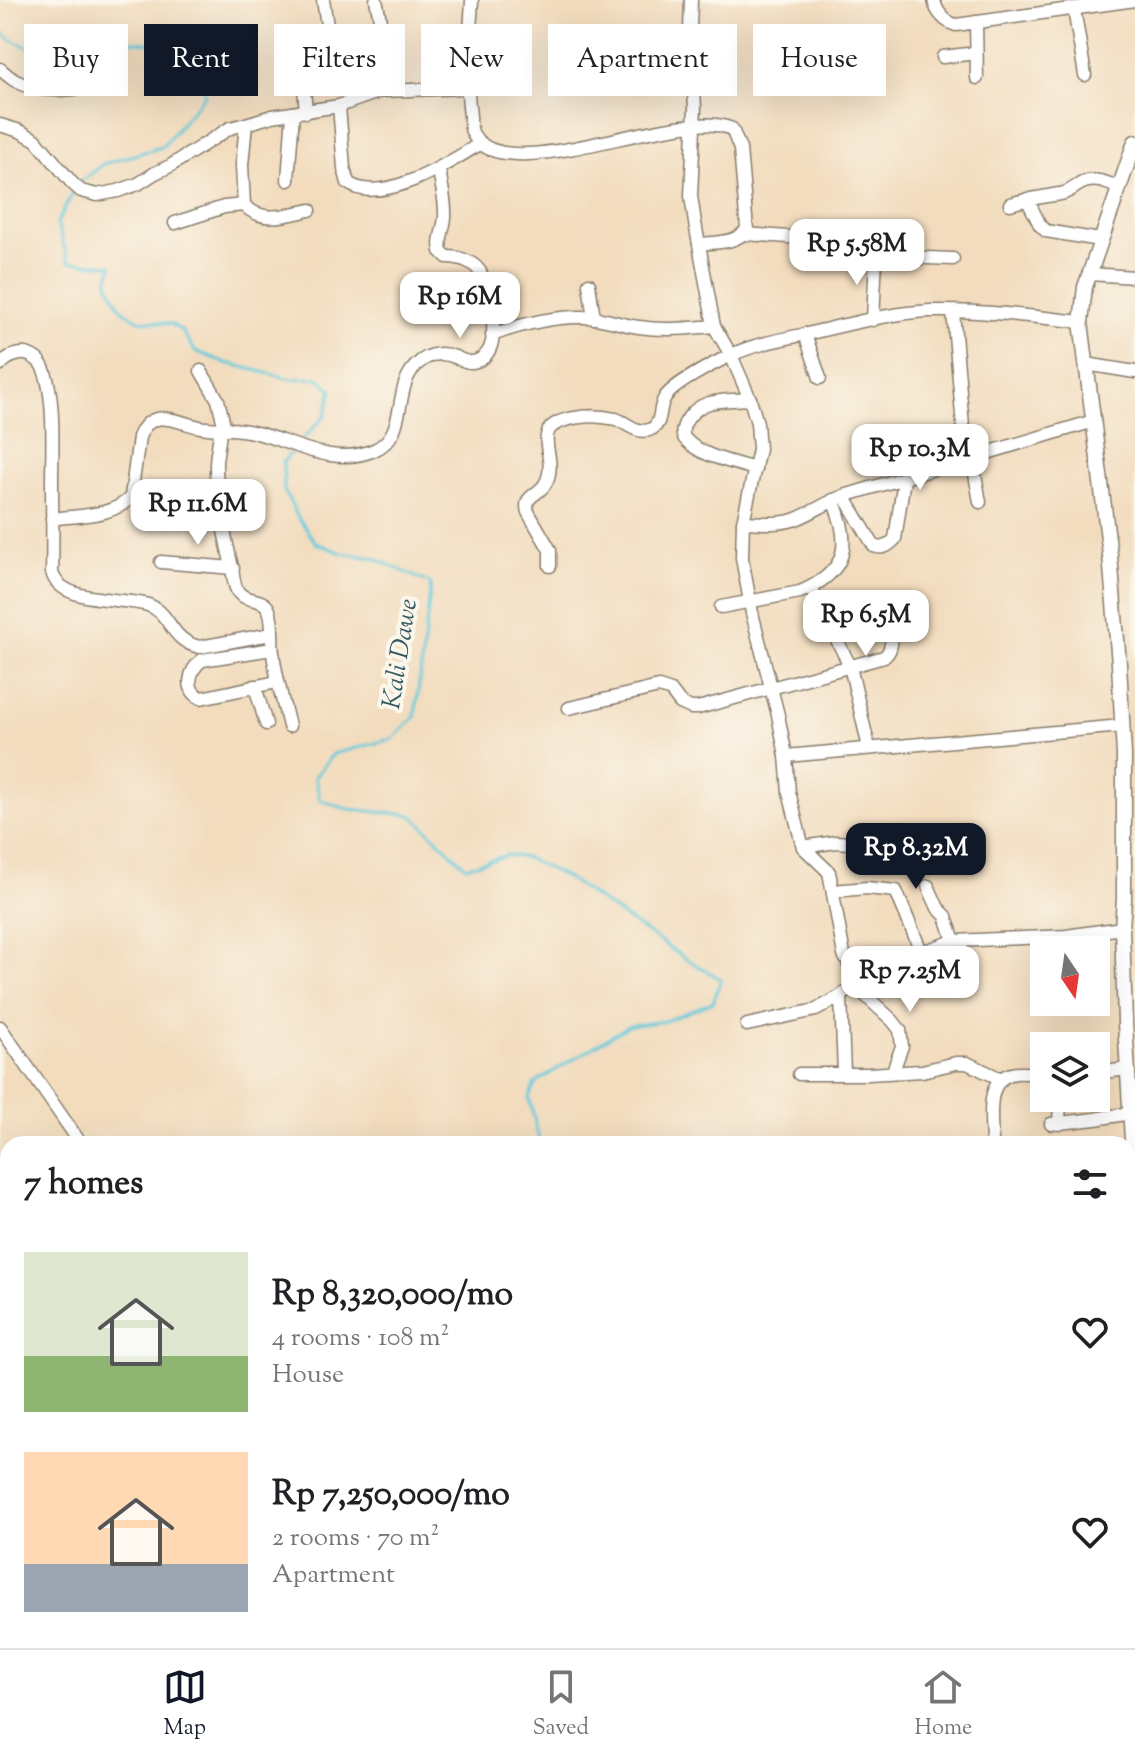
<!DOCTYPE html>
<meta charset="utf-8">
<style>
:root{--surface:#fff;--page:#f2f2f2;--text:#202124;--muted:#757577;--line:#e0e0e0;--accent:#111827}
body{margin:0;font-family:"Sorts Mill Goudy",serif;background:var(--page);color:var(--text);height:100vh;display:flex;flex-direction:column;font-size:30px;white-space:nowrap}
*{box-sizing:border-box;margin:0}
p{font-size:26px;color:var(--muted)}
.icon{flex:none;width:44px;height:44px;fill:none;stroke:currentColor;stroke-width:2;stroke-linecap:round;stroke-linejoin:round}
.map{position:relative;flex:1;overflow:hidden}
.drawer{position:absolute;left:0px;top:1136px;width:1136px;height:512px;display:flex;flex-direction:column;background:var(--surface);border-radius:24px 24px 0 0;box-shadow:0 8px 32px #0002}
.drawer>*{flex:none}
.banner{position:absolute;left:24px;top:24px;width:1088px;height:72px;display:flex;gap:16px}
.needle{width:52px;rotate:167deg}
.controls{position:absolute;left:1030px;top:936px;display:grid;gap:16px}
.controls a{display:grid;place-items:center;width:80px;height:80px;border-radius:0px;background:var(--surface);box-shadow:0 8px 32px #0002;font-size:40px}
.price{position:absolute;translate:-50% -68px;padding:0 18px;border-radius:16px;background:#fff;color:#222;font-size:26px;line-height:52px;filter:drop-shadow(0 2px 4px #0008)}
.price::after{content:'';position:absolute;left:50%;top:48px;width:24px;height:18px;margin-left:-12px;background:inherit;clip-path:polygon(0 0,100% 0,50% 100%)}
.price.active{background:var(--accent);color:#fff}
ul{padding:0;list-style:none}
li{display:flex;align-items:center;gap:24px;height:200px;padding:0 24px}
li span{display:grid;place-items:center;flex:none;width:224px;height:160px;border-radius:0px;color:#555}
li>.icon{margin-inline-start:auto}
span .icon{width:96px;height:96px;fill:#fffc;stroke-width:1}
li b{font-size:34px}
h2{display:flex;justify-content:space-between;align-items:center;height:96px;padding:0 24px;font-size:34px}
.chip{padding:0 28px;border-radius:0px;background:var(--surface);box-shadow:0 8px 32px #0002;font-size:28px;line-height:72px}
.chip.active{background:var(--accent);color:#fff}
.menu{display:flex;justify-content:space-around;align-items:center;height:112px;border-top:2px solid var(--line);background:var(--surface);font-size:22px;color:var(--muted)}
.menu a{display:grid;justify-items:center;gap:4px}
.menu .active{color:var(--accent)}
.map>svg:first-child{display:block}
</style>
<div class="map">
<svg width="1135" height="1648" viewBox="0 0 1135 1648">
<rect width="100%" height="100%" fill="#fbf7ec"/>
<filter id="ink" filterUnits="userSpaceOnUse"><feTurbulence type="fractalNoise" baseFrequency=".0125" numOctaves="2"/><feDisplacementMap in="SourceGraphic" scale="16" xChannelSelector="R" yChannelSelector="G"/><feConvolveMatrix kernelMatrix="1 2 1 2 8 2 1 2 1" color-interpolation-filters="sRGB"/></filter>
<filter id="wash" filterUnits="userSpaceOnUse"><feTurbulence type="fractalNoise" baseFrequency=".006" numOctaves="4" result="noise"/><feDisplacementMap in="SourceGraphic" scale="32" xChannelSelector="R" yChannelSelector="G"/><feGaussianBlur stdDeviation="1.8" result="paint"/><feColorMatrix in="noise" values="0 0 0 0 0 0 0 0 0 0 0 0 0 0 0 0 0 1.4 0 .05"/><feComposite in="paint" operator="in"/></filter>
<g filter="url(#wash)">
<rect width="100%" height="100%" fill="#f2dcbd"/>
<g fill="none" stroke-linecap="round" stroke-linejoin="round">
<g stroke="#5fc8db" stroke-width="3">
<polyline points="0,30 10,39 45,55 121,40 177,47 201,79 205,95 162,147 103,164 78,184"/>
<polyline points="74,191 57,223 69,262 112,265 108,283 121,309 139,320 171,324 182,331 195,351 226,363 291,379 319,378 332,390 325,416 299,443"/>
<polyline points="294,449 283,462 284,490 297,516 316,543 342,553 374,558 431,584 415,717 392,739 333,754 315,777 320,800 347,809 412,815 466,867 508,855 526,858 564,876 686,959 721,979 713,1002 665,1021 628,1026 536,1082 529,1097 540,1144"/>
<polyline points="791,1648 794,1640"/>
</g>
</g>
</g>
<g filter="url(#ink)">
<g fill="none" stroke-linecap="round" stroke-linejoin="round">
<defs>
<g id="minor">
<path d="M376 0C384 34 384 57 381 91"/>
<path d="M472 0C470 38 465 78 470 116 470 121 470 129 473 134 503 192 680 104 732 129L740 149 747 229C737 244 715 242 699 244"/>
<polyline points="691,0 690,29 695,107 691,196 695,223 714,326 731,355 750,399 757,423 759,449 743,522 742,558 752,613 778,715 786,756 789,792 800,836 803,847 829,872 844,955 859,982 902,959 954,941 1066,936 1122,928"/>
<path d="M934 0C936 12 945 22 956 25L1135 0"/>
<polyline points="1074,9 1085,75"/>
<polyline points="976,22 977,78"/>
<polyline points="943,57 976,53"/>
<path d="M0 69C5 73 10 78 16 81 44 97 83 88 112 83"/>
<path d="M339 106 344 168 348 183C382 207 452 161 481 143"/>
<polyline points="306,112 302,64 324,54 329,38 323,0"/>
<polyline points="0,125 20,131 36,140 72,183 81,191 97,195 118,191 138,184 155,173 170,166 230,128 246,124 272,116 339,106 381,91 467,88"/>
<polyline points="288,180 293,113"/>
<polyline points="1027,199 1040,225 1046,231 1100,240"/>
<path d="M1010 204C1027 199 1043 197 1060 194 1069 193 1074 187 1082 183 1095 177 1108 183 1119 188"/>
<polyline points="244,205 242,165 246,124"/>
<path d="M175 223 224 207 244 205C263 224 286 215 310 210"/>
<polyline points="745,234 859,242 874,248 876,256 953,259"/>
<polyline points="1089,274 1135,277"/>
<polyline points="589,284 594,318"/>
<polyline points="953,312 966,460"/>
<polyline points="873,320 876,256"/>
<polyline points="805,334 820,378"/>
<path d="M492 335C522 324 552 316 584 317 602 317 621 325 639 327 665 331 688 328 714 326"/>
<polyline points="1086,364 1135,372"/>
<path d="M0 365C5 359 12 355 21 354 28 353 37 358 41 364 56 388 52 451 52 480 52 511 53 541 52 572 59 604 123 597 148 605 172 613 169 641 200 647L271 634"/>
<path d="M750 399C724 401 699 397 685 423 682 430 681 435 686 440 700 456 735 463 755 469"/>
<path d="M220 429C220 441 216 453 216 465 216 498 224 531 231 563 233 571 233 580 236 588 242 604 263 595 269 610 274 623 271 640 273 653 276 678 283 702 289 726"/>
<path d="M225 429C275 427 323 472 374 450 407 436 394 394 412 370 423 356 438 350 455 357 460 359 467 363 472 362 507 357 490 297 482 276 477 262 460 257 447 257L441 251C438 239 444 230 445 217 446 201 441 185 439 169"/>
<polyline points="972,458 980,502"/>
<path d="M844 496 874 546C883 550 889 545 895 539L904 479"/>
<path d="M52 519C78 515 113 517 131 497L139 437C151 406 176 422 200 427 208 429 217 428 225 429L218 400 201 371"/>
<path d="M743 522C761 523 780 525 796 519 812 513 827 502 844 496L1094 421"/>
<polyline points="161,562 233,568"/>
<path d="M550 566V550L528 512C523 495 538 496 545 484 562 456 523 427 574 418 588 415 602 416 616 419 627 423 637 434 649 430 663 425 658 410 664 399 671 385 713 364 729 356 754 344 784 339 811 333 849 324 890 313 930 311 980 310 1032 316 1081 322"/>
<polyline points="811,588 850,666 869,748"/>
<path d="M721 607 800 592C848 572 852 544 833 500"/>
<path d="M272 649 202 660C189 670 184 690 201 698L277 682"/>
<polyline points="255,686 266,724"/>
<path d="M569 708 659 687 671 691 680 703 691 708H698L884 657C900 644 886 617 882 600"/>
<path d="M786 756C898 747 1010 737 1122 726"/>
<polyline points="803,847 836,842 893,846 933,846"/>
<polyline points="928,886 938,908 946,916 954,941"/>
<polyline points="833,891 867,888 896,891 921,951"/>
<polyline points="841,996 844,1073"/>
<polyline points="747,1025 816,1010 841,996 859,982 865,995 893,1021 900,1030 902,1046 893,1071"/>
<polyline points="0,1027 81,1144"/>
<polyline points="1096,1073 1128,1069"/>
<polyline points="799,1074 868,1074 922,1071 956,1063 967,1063 1001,1079"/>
<polyline points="1051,1124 1095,1119 1131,1113"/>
<polyline points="1059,1124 1060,1098"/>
<path d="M992 1144C992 1122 984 1081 1011 1074 1021 1071 1034 1074 1044 1075"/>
<polyline points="1128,1376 1135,1375"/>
<polyline points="1128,1457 1135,1455"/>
<polyline points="1128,1528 1135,1529"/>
<polyline points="0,1568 8,1569"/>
<polyline points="1128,1628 1135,1627"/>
<polyline points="423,1640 428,1648"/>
<polyline points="1027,1641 1041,1644"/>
<polyline points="66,1648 68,1640"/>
</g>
<g id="major">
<polyline points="1128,1269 1132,1198 1132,1140 1125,1023 1122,928 1124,899 1124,755 1119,664 1110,555 1081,322 1085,287 1135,142"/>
<polyline points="1040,1648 1043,1640"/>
</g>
</defs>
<use href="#minor" stroke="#877c6c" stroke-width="15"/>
<use href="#major" stroke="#877c6c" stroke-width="17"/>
<use href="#minor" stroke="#fff" stroke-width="12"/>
<use href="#major" stroke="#fff" stroke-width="14"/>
</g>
</g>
<g text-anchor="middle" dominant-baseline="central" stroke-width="8" stroke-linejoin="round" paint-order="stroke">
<g font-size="26" font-style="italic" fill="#33585f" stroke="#fbf7ec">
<text transform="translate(401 654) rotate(-81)">Kali Dawe</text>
</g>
</g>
</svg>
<div class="controls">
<a><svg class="needle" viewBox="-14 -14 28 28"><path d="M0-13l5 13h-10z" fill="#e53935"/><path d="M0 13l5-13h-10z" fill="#757577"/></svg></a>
<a><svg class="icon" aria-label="layers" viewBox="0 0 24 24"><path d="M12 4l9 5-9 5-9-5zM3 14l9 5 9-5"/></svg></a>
</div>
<b class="price" style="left:857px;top:287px">Rp 5.58M</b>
<b class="price" style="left:460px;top:340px">Rp 16M</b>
<b class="price" style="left:920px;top:492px">Rp 10.3M</b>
<b class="price" style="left:198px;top:547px">Rp 11.6M</b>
<b class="price" style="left:866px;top:658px">Rp 6.5M</b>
<b class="price active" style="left:916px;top:891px">Rp 8.32M</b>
<b class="price" style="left:910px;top:1014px">Rp 7.25M</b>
<div class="banner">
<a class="chip">Buy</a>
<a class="chip active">Rent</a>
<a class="chip">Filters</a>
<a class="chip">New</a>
<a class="chip">Apartment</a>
<a class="chip">House</a>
</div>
<section class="drawer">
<h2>7 homes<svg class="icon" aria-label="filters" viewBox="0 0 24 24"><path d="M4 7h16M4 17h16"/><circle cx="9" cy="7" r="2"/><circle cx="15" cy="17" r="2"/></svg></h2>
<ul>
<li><span style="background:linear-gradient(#dfe7d0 65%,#8fb573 0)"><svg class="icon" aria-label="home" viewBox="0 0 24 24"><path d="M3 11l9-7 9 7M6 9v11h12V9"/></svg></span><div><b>Rp 8,320,000/mo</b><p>4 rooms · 108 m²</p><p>House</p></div><svg class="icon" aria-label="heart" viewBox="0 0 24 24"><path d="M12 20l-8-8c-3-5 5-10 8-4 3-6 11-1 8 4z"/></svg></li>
<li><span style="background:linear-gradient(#ffd9b3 70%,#9aa5b1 0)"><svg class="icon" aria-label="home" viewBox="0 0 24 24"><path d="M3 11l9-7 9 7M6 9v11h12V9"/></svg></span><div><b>Rp 7,250,000/mo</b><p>2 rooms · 70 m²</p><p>Apartment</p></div><svg class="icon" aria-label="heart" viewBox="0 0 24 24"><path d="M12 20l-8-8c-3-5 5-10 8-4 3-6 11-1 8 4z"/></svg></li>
</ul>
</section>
</div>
<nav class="menu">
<a class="active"><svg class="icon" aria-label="map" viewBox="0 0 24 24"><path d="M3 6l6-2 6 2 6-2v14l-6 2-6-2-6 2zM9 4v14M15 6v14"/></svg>Map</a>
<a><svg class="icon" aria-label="saved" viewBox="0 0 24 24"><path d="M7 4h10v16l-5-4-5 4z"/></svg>Saved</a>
<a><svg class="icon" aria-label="home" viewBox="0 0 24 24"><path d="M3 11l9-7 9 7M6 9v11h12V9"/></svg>Home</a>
</nav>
